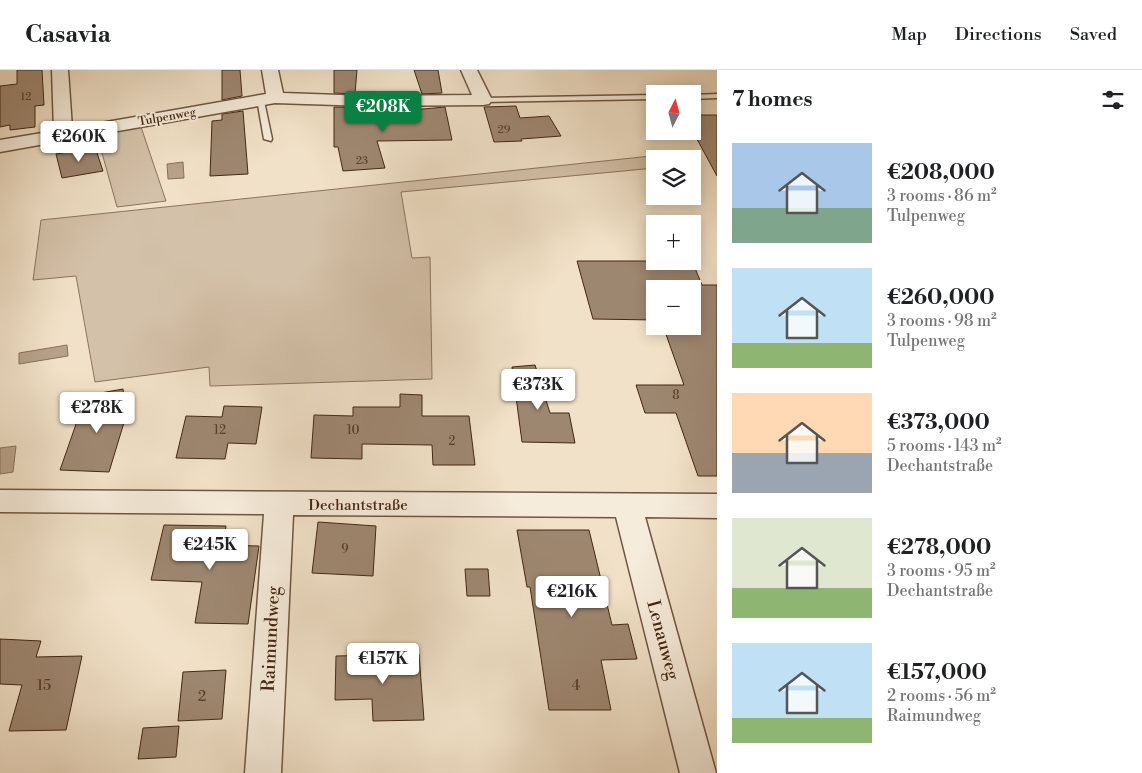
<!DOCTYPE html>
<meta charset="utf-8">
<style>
:root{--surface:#fff;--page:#f6f6f6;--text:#202124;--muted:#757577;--line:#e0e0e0;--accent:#0b8043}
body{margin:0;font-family:"Libre Bodoni",serif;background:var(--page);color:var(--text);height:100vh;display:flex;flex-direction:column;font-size:19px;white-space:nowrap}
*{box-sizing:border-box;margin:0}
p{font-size:16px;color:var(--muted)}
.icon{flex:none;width:28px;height:28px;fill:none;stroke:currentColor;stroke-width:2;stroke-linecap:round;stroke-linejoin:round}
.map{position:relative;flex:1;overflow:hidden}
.details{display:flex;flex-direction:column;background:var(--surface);width:425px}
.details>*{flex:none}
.needle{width:32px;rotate:6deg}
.fabs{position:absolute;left:646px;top:15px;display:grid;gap:10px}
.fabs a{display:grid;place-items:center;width:55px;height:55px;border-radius:0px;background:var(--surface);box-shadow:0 2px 12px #0003;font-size:25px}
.price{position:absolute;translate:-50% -42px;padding:0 11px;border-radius:5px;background:#fff;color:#222;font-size:16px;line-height:32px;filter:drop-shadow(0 1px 2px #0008)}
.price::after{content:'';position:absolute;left:50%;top:30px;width:15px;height:11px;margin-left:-8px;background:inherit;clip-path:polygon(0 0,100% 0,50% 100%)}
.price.current{background:var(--accent);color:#fff}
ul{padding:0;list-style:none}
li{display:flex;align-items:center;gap:15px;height:125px;padding:0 15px}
li span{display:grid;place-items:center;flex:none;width:140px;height:100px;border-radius:0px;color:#555}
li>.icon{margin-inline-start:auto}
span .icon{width:60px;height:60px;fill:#fffc;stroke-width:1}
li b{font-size:21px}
h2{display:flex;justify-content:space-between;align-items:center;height:60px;padding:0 15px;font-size:21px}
header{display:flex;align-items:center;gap:30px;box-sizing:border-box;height:70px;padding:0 25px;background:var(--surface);border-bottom:1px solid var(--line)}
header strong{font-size:24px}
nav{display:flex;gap:28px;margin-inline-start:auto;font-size:18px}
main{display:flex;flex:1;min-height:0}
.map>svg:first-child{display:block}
</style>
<header>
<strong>Casavia</strong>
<nav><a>Map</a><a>Directions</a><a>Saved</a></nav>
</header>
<main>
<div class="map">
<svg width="717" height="703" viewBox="0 0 717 703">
<rect width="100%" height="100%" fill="#f1e1c8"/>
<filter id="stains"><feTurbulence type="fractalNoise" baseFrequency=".004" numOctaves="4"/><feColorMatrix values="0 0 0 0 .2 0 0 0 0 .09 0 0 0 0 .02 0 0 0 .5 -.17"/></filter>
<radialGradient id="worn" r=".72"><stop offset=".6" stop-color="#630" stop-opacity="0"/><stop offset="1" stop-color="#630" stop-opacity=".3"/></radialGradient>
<g fill="#d4c1a9" stroke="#8c745e">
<polygon points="141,57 166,131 117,137 97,65"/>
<polygon points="680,83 684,89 655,89 655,98 401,122 412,188 430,187 432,309 210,316 209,297 95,312 76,206 33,210 41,150"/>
</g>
<g fill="#b7a18a" stroke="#89705a">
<polygon points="183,92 184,108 168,109 167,94"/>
<polygon points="67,275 68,286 19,294 19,283"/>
<polygon points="16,376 13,402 0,404 0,378"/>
</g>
<g fill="#9e8771" stroke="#452613">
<polygon points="17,0 42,0 44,35 35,36 35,57 10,60 10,55 0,57 0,16 17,14"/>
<polygon points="222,0 240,0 242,26 222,30"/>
<polygon points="334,0 357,0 355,24 334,23"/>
<polygon points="414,0 438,0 442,23 422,24"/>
<polygon points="516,36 520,48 549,46 561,66 521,69 522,71 494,72 484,37"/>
<polygon points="334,37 367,38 367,41 379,41 380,43 445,37 452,70 377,71 385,98 343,101 338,77 334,77"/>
<polygon points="243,41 248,104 210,106 212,51 222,50 222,44"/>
<polygon points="692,45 717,45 717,106 692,60"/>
<polygon points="95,77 103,101 62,108 56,84"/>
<polygon points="577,191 692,191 702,215 717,215 717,406 698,406 676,343 645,343 636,315 684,315 663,256 692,256 692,219 655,219 655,250 593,249"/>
<polygon points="535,295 550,343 569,343 575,373 522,372 512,297"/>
<polygon points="123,319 126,346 109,402 60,400 82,337 96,338 95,324"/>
<polygon points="400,324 422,325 422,346 469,346 475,395 433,395 432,375 362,374 362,389 311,388 314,345 353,346 353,337 400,337"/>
<polygon points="224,336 262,337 256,374 228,373 225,389 176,388 186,346 222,347"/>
<polygon points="318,452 376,456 373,506 312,503"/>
<polygon points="164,455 226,456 223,475 259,476 248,554 195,553 202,512 151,510"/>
<polygon points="517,460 589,460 612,555 628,554 637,589 601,590 611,640 549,640 530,517 527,517"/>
<polygon points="465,499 488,499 490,526 467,526"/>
<polygon points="0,569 41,571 36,587 82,586 66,660 9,661 22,615 0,614"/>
<polygon points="419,584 424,650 373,651 372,629 335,630 336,586"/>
<polygon points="226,600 222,649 178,651 183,602"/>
<polygon points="179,656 176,687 138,689 143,658"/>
</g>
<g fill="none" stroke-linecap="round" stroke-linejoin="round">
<defs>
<g id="service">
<polygon points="717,24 717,28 692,29 692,25"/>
<polygon points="655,25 655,29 483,32 479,30 483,28"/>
<polygon points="257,29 264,31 272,69 271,71 264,69"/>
</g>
<g id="minor">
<polygon points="52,0 68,0 72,58 266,24 262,0 278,0 283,23 368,26 472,25 461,0 477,0 492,30 489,34 483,35 368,36 275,33 0,82 0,70 54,61"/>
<polygon points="0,420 717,424 717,448 645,447 716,703 680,703 616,447 293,445 281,703 245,703 264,444 0,442"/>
</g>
</defs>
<use href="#service" stroke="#705540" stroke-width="3"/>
<use href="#minor" stroke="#705540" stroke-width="3"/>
<use href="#service" fill="#f6ecdb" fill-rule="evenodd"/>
<use href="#minor" fill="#f6ecdb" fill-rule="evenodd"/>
</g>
<circle fill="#a69079" cx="111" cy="73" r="5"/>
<g text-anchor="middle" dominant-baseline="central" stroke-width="4" stroke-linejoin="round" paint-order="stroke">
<g font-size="11" fill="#5b3e2a">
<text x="26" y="27">12</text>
<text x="504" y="60">29</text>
<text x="362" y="91">23</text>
</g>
<g font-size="12" fill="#452613" stroke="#f6ecdb">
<text transform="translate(167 47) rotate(-10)">Tulpenweg</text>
</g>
<g font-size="12" fill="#5b3e2a">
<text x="676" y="325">8</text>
<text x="220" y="360">12</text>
<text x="353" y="360">10</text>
<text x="452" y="371">2</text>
<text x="345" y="479">9</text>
</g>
<g font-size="15" fill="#452613" stroke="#f6ecdb">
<text x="358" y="435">Dechantstraße</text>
</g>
<g font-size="15" fill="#5b3e2a">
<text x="44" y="615">15</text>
<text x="576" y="615">4</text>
<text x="202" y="626">2</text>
</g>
<g font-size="18" fill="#452613" stroke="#f6ecdb">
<text transform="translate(271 569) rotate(-87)">Raimundweg</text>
<text transform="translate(663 570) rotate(75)">Lenauweg</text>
</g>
</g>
<rect width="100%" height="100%" filter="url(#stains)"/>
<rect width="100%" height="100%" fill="url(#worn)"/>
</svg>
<div class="fabs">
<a><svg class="needle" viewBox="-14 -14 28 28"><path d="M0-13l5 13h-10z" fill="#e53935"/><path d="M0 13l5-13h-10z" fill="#757577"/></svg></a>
<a><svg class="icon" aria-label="layers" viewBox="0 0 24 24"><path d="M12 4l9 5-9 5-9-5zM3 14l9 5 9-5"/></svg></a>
<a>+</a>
<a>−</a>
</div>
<b class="price current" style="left:383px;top:63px">€208K</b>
<b class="price" style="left:79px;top:93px">€260K</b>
<b class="price" style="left:538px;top:341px">€373K</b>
<b class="price" style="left:97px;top:364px">€278K</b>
<b class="price" style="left:210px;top:501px">€245K</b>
<b class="price" style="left:572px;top:548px">€216K</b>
<b class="price" style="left:383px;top:615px">€157K</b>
</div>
<section class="details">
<h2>7 homes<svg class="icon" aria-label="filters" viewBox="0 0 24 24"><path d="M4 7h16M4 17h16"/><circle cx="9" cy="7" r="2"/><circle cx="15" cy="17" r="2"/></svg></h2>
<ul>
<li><span style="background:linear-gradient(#a9c7e8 65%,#7fa58c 0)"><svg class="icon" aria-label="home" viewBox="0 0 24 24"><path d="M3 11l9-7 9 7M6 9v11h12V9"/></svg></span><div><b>€208,000</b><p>3 rooms · 86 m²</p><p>Tulpenweg</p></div></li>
<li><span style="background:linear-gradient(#bfe0f5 75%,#8fb573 0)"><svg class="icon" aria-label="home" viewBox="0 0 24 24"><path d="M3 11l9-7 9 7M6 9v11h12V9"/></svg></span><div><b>€260,000</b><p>3 rooms · 98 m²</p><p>Tulpenweg</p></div></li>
<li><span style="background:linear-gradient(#ffd9b3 60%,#9aa5b1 0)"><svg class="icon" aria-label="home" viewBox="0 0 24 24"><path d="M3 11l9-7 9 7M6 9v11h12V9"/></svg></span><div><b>€373,000</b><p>5 rooms · 143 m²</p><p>Dechantstraße</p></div></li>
<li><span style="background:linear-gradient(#dfe7d0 70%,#8fb573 0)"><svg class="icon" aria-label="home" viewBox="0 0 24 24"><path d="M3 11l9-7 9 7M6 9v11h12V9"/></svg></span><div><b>€278,000</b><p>3 rooms · 95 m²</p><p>Dechantstraße</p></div></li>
<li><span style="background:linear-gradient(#bfe0f5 75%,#8fb573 0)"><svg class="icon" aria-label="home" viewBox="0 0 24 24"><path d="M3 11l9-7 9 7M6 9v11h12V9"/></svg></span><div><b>€157,000</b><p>2 rooms · 56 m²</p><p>Raimundweg</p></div></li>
</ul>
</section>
</main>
